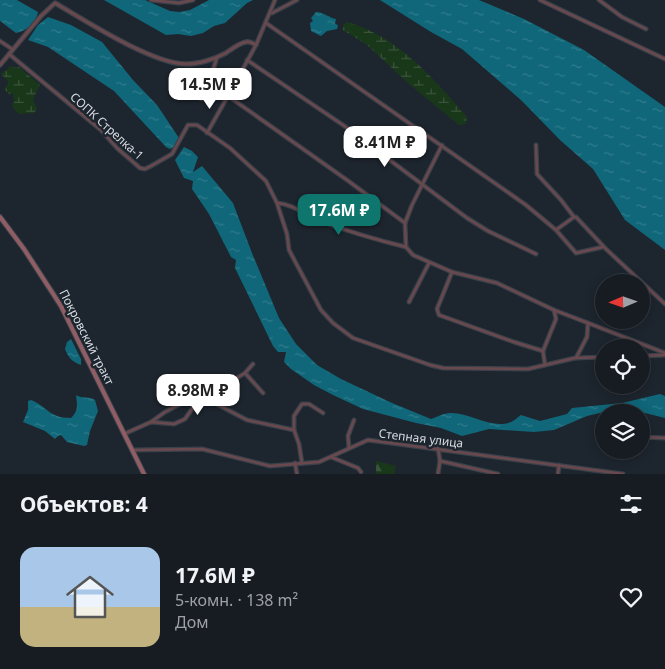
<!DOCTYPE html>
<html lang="ru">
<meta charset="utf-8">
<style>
:root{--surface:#161c22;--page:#1f252a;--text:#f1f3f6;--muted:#9ea1a5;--line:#353a40;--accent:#0f766e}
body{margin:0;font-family:"Noto Sans",sans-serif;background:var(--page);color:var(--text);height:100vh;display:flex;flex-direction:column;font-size:19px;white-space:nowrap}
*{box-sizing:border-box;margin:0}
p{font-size:16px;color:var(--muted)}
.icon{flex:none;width:28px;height:28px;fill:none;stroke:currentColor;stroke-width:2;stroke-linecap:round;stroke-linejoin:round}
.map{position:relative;height:474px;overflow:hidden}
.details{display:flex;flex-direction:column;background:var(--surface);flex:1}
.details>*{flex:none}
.needle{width:32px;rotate:268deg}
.tools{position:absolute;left:595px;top:274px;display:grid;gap:10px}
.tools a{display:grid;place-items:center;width:55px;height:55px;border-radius:50%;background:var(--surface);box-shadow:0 2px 12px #0003,0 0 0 1px var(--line);font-size:25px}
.price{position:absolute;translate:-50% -42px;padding:0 11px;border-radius:10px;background:#fff;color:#222;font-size:16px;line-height:32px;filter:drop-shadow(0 1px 2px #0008)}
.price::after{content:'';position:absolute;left:50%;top:30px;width:15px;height:11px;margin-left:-8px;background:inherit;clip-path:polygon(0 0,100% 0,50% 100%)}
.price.active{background:var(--accent);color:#fff}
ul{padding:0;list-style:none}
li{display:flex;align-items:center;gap:15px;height:125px;padding:0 20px}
li span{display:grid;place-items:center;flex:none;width:140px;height:100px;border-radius:15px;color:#555}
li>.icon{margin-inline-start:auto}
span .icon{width:60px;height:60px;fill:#fffc;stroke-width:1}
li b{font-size:21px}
h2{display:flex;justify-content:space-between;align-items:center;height:60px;padding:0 20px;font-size:21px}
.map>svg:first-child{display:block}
</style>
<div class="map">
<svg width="665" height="474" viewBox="0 0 665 474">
<defs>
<pattern id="forest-firs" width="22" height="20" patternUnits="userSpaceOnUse" patternTransform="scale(1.25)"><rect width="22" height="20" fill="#19381a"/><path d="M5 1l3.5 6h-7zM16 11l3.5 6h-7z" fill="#3a543b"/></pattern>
<pattern id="wetland-marsh" width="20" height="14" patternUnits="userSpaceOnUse" patternTransform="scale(1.25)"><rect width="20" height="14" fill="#19381a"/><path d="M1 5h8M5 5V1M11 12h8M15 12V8" fill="none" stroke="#3a543b"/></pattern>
<pattern id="water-ripples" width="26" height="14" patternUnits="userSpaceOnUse" patternTransform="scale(1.25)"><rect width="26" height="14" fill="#0f6779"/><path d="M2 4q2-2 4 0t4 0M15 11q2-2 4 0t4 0" fill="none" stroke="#317c8c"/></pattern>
</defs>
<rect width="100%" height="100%" fill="#1d252e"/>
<polygon fill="url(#forest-firs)" points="376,461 396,466 394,474 376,474"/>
<g fill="url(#wetland-marsh)">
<path d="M347 22C398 36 434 79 467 117L466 124 459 125 408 83 367 45 343 30V25Z"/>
<polygon points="11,66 16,68 19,67 40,85 33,99 37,109 34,113 19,114 13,108 12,104 14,102 13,93 9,94 4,89 8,84 8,81 1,74"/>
</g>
<g fill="url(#water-ripples)">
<path d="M0 0H17L38 12C36 23 26 31 16 33L0 21Z"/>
<polygon points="104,0 145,0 170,11 179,12 190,10 209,0 253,0 247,3 225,23 214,26 203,33 191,36 178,34 166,35"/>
<polygon points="380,0 479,0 524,19 584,50 665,107 665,250 625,220 593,169 560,140 522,101 462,49 431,32"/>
<path d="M316 12C324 12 329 18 336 19L335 24 338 25 337 29 327 31 321 36 311 31 310 23 313 21 311 18Z"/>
<polygon points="48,17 71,25 102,42 133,80 157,105 179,138 176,146 170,149 166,147 114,91 48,47 28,40 38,25"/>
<path d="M184 147 192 151 198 157 193 172 202 166 233 203 252 253 279 318 296 344 317 365 341 379 392 403 431 419C437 417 444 413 450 413 470 412 491 430 511 422 514 421 518 417 521 415L540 421 567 414 572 408 622 403 660 394 665 396V418L641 412H604L587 416 554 430 534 432 489 429 462 436 441 428 416 423 363 409 333 395 314 385 291 369 284 362 286 352H278L273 346 235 268 236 260 231 257 209 214 192 189 193 181 184 178 175 160Z"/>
<path d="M71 339 81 359V365C72 362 68 357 65 349L67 342Z"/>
<path d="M76 395C82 399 89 396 95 400L98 411 90 431 87 445 84 446 67 442 61 435 58 436 55 439 45 431 23 422 28 410V401L31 400C48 407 49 418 71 418 79 410 77 405 76 395Z"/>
</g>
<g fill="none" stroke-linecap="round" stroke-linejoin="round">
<defs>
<g id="minor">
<polyline points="151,0 179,3 193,0"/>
<polyline points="275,0 256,45 228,96 347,180 405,223 412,205 442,145"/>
<polyline points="540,0 665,59"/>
<polyline points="599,0 622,17 646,29"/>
<polyline points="272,13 297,0"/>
<polyline points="266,23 526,205 556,230 574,217 576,217 606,249 665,304"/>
<polyline points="0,41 12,49"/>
<polyline points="9,54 101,130 117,148 140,168 145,169 151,166 172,154 188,125 197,125 230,148 266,181 277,203 287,234 289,250 321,310 333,323 353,338 430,365 443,368 528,369 575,358 604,357"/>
<polyline points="247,60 343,125 467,218 488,231 536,254"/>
<path d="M201 99C207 86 213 72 217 57"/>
<polyline points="207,133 228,96"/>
<polyline points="536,145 537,174 561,200 574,217"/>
<path d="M277 203C293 204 305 215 320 221 347 231 377 240 406 247"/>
<polyline points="405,223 406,247 413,255 452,272 497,283 554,310 588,323 587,337 576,358"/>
<polyline points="556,230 576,253 603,247"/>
<polyline points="452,272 437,309 439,315 514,342 543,351 545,365"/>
<polyline points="409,302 429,263"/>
<polyline points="588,323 665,353"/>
<polyline points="543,351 556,319 554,310"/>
<polyline points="641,356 665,355"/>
<polyline points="245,373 263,393"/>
<polyline points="151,422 165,412 188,400 205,398 247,420 294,430 299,444 302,463"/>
<polyline points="294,430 294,416 302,404 309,404 323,413"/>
<polyline points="124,434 151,422 174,424 185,419 192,409 205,398 245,373 253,364"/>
<polyline points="641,437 665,438"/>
<polyline points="349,448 348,436 354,420"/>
<polyline points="133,450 202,449 270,466 319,462 368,440 623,474"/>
<polyline points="331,457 358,468 361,472"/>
<polyline points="440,461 498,474"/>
<polyline points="295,463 297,474"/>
<polyline points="438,474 440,461 438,448"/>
<polyline points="558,474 559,465"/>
</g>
<path id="tertiary" d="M0 65 41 16 55 3C86 21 152 64 186 64 199 64 215 59 226 53 232 49 239 43 246 42 250 41 253 43 256 45"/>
<polyline id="secondary" points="0,217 24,249 61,306 144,474"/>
</defs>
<use href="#minor" stroke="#3b424b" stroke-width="5"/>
<use href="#tertiary" stroke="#3b424b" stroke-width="5.5"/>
<use href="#secondary" stroke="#3b424b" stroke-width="6"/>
<use href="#minor" stroke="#6a494e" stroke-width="2.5"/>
<use href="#tertiary" stroke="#6a494e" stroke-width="3"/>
<use href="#secondary" stroke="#905d65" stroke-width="4"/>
</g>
<g text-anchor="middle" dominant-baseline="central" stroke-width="5" stroke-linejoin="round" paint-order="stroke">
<g font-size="12" fill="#d7dce2" stroke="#1d252e">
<text transform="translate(107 126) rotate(42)">СОПК Стрелка-1</text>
<text transform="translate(87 337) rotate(63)">Покровский тракт</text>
<text transform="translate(421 438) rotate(7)">Степная улица</text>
</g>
</g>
</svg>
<div class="tools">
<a><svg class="needle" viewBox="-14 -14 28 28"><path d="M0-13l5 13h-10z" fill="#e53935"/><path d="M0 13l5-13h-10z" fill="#9ea1a5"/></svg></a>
<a><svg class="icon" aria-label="locate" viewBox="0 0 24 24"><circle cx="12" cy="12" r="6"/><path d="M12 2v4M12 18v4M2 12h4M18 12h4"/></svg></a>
<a><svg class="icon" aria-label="layers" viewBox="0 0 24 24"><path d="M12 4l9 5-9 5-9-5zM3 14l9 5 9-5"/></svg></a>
</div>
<b class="price" style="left:210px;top:110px">14.5M ₽</b>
<b class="price" style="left:385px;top:168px">8.41M ₽</b>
<b class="price active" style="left:339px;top:236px">17.6M ₽</b>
<b class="price" style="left:198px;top:416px">8.98M ₽</b>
</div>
<section class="details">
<h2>Объектов: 4<svg class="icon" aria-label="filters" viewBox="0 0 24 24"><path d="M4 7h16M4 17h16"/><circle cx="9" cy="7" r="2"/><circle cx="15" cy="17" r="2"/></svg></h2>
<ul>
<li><span style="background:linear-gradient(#a9c7e8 60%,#c2b280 0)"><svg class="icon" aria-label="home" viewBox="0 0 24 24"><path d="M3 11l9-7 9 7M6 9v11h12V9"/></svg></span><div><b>17.6M ₽</b><p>5-комн. · 138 m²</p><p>Дом</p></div><svg class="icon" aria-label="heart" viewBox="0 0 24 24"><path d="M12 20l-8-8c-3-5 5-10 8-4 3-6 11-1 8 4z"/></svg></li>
</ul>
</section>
